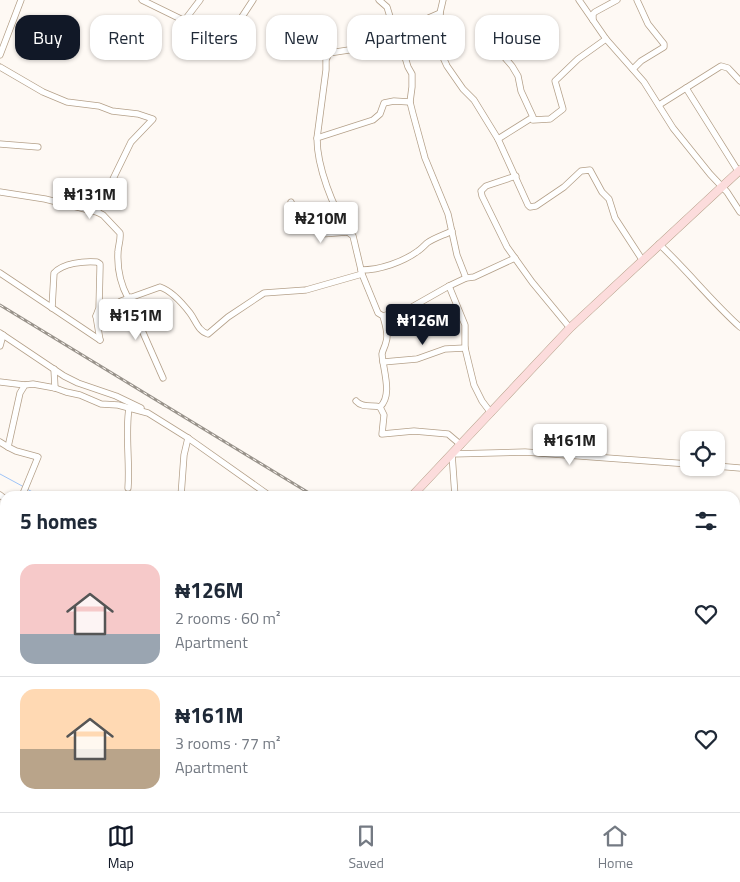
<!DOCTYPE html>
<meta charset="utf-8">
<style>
:root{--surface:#fff;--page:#f6f6f7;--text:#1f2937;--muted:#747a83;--line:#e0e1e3;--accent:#111827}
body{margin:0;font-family:"Titillium Web",sans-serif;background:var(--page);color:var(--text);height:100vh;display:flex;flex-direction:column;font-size:19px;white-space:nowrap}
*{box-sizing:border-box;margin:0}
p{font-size:16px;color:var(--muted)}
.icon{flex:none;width:28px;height:28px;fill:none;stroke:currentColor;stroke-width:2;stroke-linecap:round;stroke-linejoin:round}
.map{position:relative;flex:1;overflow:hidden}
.panel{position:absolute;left:0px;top:491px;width:740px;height:321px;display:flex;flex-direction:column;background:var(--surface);border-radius:15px 15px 0 0;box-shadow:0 1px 4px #0004}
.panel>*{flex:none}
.hud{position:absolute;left:15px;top:15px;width:710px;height:45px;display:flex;gap:10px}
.controls{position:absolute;left:680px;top:431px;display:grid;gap:10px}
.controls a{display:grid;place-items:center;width:45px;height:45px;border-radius:10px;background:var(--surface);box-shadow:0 1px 4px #0004;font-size:25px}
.price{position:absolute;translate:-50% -42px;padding:0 11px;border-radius:5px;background:#fff;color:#222;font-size:16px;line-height:32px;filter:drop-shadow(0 1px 2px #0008)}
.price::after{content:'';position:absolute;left:50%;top:30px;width:15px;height:11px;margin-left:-8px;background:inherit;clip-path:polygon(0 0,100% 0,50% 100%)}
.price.on{background:var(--accent);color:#fff}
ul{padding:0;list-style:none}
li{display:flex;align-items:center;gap:15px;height:125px;padding:0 20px}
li+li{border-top:1px solid var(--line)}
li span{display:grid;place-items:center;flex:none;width:140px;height:100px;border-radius:15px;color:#555}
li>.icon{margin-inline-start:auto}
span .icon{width:60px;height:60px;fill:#fffc;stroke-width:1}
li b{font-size:21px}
h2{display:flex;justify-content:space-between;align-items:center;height:60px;padding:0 20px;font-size:21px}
.chip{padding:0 18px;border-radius:15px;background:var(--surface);box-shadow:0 1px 4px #0004;font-size:18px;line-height:45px}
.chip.on{background:var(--accent);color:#fff}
.tab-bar{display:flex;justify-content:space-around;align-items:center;height:70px;border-top:1px solid var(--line);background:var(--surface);font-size:14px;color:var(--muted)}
.tab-bar a{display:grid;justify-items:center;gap:2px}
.tab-bar .on{color:var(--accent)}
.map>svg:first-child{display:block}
</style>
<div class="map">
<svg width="740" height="812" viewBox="0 0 740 812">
<rect width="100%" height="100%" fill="#fef9f4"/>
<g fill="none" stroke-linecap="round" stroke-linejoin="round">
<g stroke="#9fc4f7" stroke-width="1">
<polyline points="0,474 24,487"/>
<polyline points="27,489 40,496"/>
</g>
<defs>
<g id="minor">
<polyline points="142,0 189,23 202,21"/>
<polyline points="379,0 387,7 391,20 399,23 401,28 399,31 400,41 408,67 412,74 412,87 410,102 413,114 425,158 448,214 457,255 466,278"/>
<polyline points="443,0 440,13 441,53 447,66 463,89 474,100 498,139 528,205 530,207 536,206 564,187 581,171 590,170 602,192 609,199 615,218 643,261"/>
<polyline points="579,0 606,39 644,82 673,128 710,174 727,192 740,212"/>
<polyline points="593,20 593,14 595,12 617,0"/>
<polyline points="184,21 200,0"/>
<polyline points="399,31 440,13"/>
<polyline points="490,45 499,51 512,66 518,76 521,91 533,117 498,139"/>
<polyline points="224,51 229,44 234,29 253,0"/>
<polyline points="0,55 21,0"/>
<polyline points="0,67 43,92 67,102 99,106 112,111 138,114 153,119 131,142 112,181 102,198 97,212"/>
<polyline points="633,69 641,61 664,47 664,44 648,24 637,0"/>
<polyline points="686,88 738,171"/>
<polyline points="659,105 721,66 728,68 740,81"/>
<polyline points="533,120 550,119 563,109 555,81 578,59 606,39"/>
<polyline points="317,138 326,70 326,60 329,53 362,48 368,46 373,41 372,28 387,24 391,20"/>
<polyline points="0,144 38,147"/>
<polyline points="516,176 486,186 481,191 482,196 507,247 532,282 570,328"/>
<path d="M0 192 45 199 97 212 103 215 120 233C121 240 118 246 118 252 117 269 120 283 128 298"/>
<path d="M291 202 297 217C310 218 314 225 322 234L348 232 353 236 362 274 378 313 383 316C385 324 389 334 386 342 385 347 383 349 382 354 383 370 393 395 380 407"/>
<path d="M348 232C333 206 317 168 317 138L373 120 380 114 384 103 394 101 410 102"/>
<path d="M659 244C688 271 711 301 740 327"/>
<path d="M361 270C380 270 403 262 418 251 421 249 424 246 427 243 434 238 444 235 452 231"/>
<polyline points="0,273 100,340"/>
<polyline points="449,286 465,325 465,348 474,385 482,401 491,413"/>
<polyline points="130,297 137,319 163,378"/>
<path d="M52 308 54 273C63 263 84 261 97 262L100 264V268L99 308 96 316"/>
<polyline points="383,316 412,307 449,286 466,278 474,277 515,258"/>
<polyline points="0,333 64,376 78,383 116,396 141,408"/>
<path d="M100 340 96 316 121 301 160 287C172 291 183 304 190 313 196 321 198 331 208 334L228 317 264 293 306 290 362 274"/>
<polyline points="0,346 3,335"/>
<polyline points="383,362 417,359 445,349 465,348"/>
<polyline points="54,369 55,388"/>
<polyline points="0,382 25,385"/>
<path d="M356 401C362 408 372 405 380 407"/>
<polyline points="380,407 384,415 382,434 414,431 448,434 461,445"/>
<polyline points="0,442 8,447"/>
<polyline points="716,466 740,468"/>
<path d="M128 488C130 461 125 434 129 408"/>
<polyline points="0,495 5,499"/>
<polyline points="22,496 38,457 16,451 8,447 20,393 25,385 33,384 55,388 66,392 80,395 101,404 118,405 148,413 188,438 270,496"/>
<polyline points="181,496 184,455 188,438"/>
<polyline points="455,496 452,454 525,452 689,464"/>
<polyline points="0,535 5,536"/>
<polyline points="0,588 5,588"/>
<polyline points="0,600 5,624"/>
<polyline points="0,643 5,642"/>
<polyline points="0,685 5,683"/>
<polyline points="131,808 135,812"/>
<polyline points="415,808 418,812"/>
<polyline points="594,808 600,812"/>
<polyline points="2,812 7,808"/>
<polyline points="433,812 435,808"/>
</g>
<g id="secondary">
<polyline points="412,496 570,328 740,170"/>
<polyline points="150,812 153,808"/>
</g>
</defs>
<use href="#minor" stroke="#b4a089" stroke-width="7"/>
<use href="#secondary" stroke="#b4a089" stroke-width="9"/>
<use href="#minor" stroke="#fff" stroke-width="5.5"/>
<use href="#secondary" stroke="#fcdcdc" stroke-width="8"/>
<defs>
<g id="rail">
<polyline points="0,305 314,496"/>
<polyline points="735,741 740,744"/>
<polyline points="735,752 740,755"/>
<polyline points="735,761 740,764"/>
</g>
</defs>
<use href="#rail" stroke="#99938b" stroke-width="3"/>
<use href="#rail" stroke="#fef9f4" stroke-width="1" stroke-dasharray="4" stroke-linecap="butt"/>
</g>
</svg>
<div class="controls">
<a><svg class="icon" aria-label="locate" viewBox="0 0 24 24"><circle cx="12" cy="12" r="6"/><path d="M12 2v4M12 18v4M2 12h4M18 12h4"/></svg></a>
</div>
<b class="price" style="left:90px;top:220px">₦131M</b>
<b class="price" style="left:321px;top:244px">₦210M</b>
<b class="price" style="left:136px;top:341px">₦151M</b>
<b class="price on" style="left:423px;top:346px">₦126M</b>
<b class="price" style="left:570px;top:466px">₦161M</b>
<div class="hud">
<a class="chip on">Buy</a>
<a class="chip">Rent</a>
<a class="chip">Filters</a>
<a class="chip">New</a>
<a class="chip">Apartment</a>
<a class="chip">House</a>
</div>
<section class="panel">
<h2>5 homes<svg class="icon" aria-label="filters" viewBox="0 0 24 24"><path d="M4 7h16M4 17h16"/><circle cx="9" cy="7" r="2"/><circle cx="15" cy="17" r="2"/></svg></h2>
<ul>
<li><span style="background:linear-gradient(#f6c9c9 70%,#9aa5b1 0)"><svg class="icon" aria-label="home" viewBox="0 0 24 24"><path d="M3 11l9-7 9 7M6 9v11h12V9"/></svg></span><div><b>₦126M</b><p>2 rooms · 60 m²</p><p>Apartment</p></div><svg class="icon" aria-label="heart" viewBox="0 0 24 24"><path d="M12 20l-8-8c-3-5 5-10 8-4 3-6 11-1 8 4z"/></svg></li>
<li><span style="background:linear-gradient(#ffd9b3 60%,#b9a48a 0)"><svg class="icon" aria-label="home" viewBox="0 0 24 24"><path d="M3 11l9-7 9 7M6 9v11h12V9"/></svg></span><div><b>₦161M</b><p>3 rooms · 77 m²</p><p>Apartment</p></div><svg class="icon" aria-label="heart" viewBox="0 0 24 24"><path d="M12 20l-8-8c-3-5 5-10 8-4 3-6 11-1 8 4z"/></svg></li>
</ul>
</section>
</div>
<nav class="tab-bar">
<a class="on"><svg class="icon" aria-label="map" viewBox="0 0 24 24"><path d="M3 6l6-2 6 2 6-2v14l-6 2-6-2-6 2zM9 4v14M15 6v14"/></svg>Map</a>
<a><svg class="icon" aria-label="saved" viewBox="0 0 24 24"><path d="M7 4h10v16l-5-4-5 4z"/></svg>Saved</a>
<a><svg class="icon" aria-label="home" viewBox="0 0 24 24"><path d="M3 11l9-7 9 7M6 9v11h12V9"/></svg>Home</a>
</nav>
